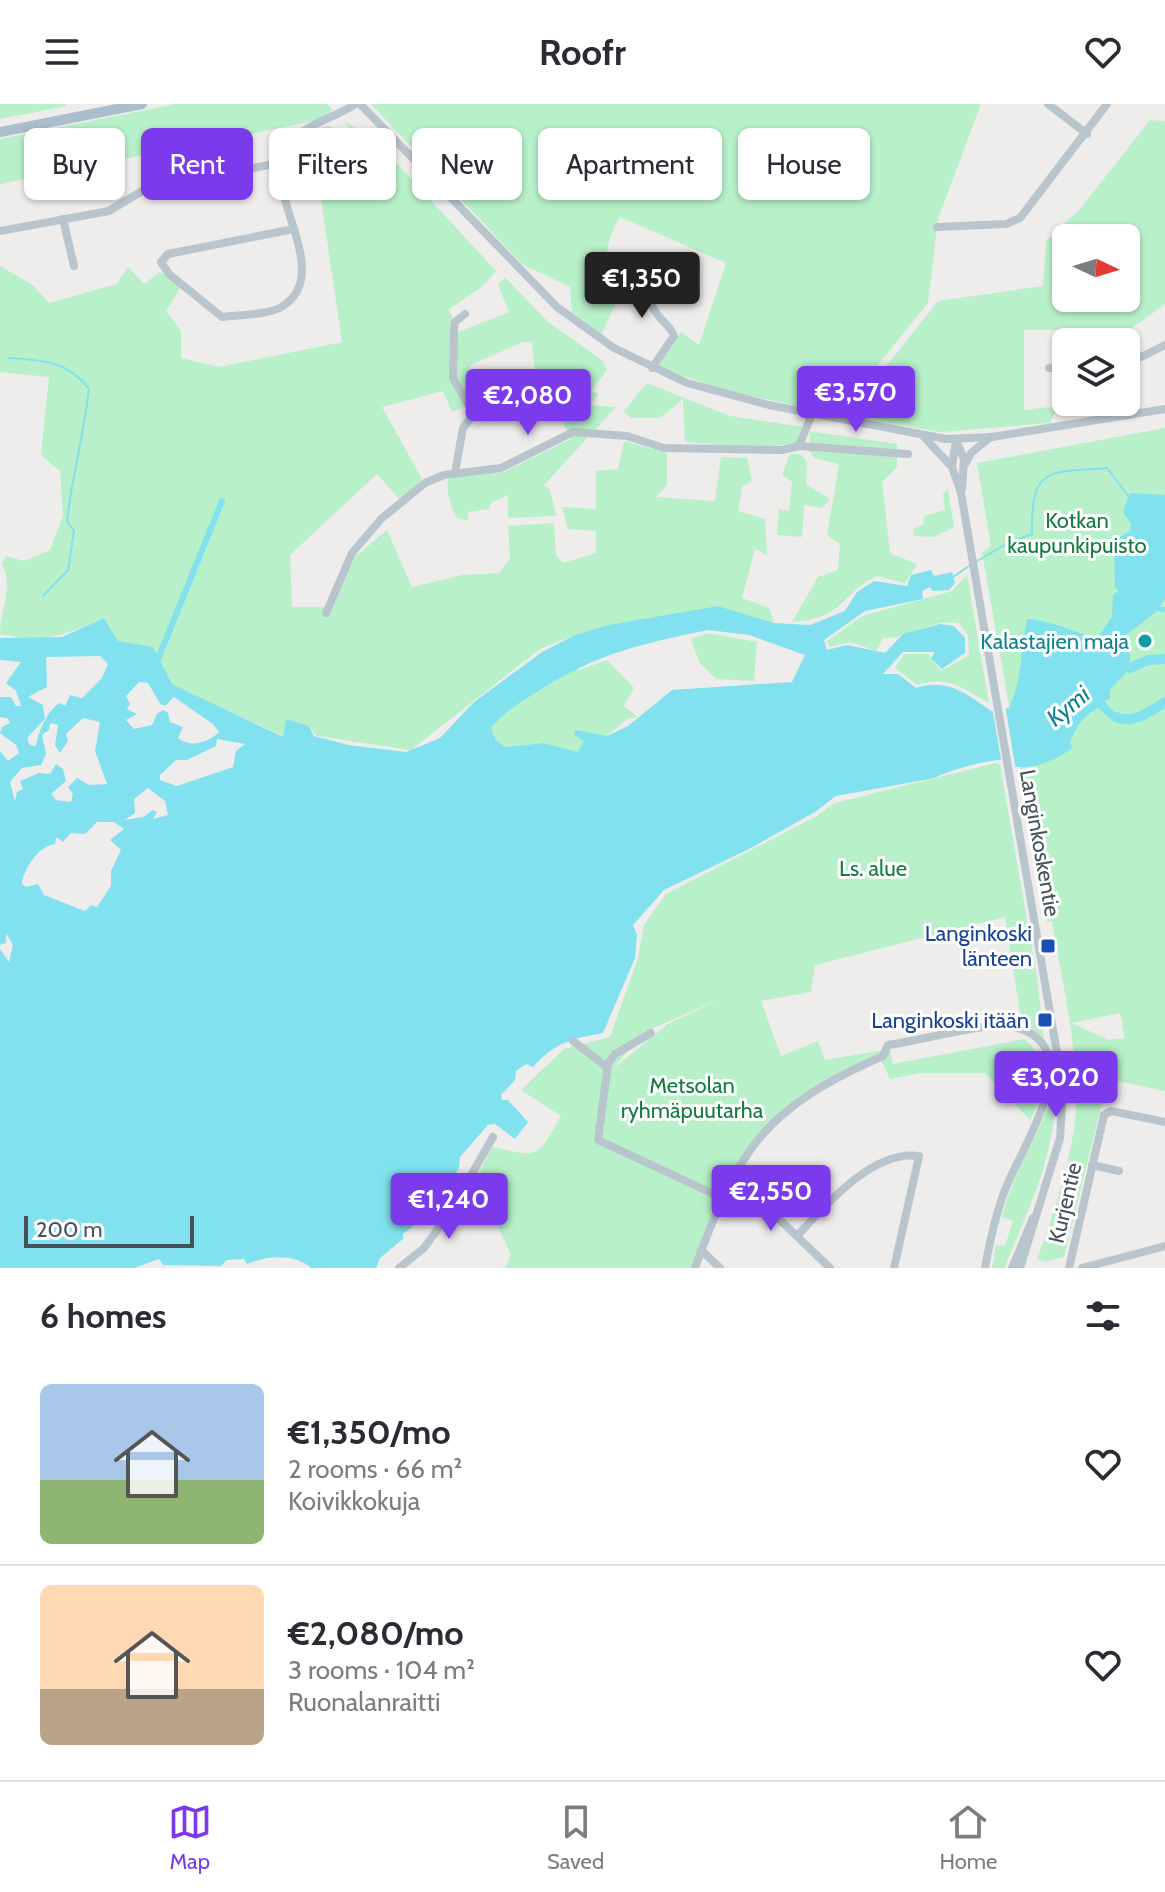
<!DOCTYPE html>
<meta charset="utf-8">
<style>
:root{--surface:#fff;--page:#f2f2f3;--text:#2b2b33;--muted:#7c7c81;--line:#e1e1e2;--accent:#7c3aed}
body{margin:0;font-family:Cabin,sans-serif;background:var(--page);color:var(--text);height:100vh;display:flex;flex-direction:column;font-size:30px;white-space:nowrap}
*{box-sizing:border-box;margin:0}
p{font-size:26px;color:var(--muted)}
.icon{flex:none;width:44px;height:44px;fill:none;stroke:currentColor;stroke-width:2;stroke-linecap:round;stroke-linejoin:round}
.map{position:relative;height:1164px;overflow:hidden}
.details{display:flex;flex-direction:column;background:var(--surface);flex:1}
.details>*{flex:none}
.top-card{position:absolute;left:24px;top:24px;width:1118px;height:72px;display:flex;gap:16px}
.needle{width:52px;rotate:94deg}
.buttons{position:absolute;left:1052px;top:120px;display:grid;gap:16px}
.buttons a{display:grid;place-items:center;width:88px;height:88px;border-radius:12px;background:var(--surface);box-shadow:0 2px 6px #0004;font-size:40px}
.scale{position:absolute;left:24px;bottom:20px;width:170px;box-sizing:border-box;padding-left:8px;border:4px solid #44515a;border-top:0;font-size:22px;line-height:28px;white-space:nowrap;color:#44515a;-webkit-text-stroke:6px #fff;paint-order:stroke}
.price{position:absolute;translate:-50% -68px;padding:0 18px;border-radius:8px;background:var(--accent);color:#fff;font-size:26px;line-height:52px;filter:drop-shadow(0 2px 4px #0008)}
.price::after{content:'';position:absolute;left:50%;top:48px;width:24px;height:18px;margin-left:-12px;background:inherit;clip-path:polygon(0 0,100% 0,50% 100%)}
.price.active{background:#222;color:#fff}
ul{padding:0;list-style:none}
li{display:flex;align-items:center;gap:24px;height:200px;padding:0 40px}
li+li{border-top:2px solid var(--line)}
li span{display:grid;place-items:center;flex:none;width:224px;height:160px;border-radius:12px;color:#555}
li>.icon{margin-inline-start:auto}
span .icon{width:96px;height:96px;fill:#fffc;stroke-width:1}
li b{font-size:34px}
h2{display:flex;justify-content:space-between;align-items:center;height:96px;padding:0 40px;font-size:34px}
.tag{padding:0 28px;border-radius:12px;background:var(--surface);box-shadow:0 2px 6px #0004;font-size:28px;line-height:72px}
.tag.active{background:var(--accent);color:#fff}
header{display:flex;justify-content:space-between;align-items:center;height:104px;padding:0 40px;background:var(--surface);font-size:36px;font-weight:700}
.dock{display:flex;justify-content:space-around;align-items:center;height:112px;border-top:2px solid var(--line);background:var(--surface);font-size:22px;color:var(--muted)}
.dock a{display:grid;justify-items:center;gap:4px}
.dock .active{color:var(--accent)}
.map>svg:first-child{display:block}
</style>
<header><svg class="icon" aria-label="menu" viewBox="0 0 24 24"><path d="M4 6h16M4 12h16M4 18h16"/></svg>Roofr<svg class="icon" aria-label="heart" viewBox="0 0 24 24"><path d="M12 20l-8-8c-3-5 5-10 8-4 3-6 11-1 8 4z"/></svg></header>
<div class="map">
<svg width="1165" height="1164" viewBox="0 0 1165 1164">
<rect width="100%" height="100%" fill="#efecec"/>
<g fill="#b7f0c9" fill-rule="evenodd">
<polygon points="0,0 66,0 66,2 0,15"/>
<polygon points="176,0 327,0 333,6 318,16 0,80 0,35"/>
<path d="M371 0H981L938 115 928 199 838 310 723 286 658 263 681 228 699 241 726 159 620 113C604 139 601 168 618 195L601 231 572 208 570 183 522 160Z"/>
<path d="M1150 16 1165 17V200L1131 225 1024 226V306L1058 302 1050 319 941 328 847 312 938 197 1043 182 1046 137 1080 105ZM1066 134H1126V194H1066Z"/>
<path d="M344 17 375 36 496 167 482 183 449 205 458 228 509 208 498 181 505 173 548 218 602 256 607 266 591 287 599 290 590 301 616 303 543 382 550 385 556 412 508 414V391L491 399 489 405 468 408V417L457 414C450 401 445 387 449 373L504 368 571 335 552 295 486 319 492 300 537 288 532 238H523L470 261 476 297 452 308 443 287 382 303 422 375 402 398 377 370 290 451 292 503H333L355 453 387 426 412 483 462 471 499 469 510 455 508 422 554 419 556 451 563 459 596 449V427L568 425 562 403 596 405V367L618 365 624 337 667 349V381L656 393 715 397 721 353 747 354 752 377 742 383 738 407 765 415 767 451 755 445 742 494 769 504 774 519 718 502 575 531 540 545 411 646 317 632 309 622 286 616 284 633 172 580 153 543 118 537 104 514C63 532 44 539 0 530 0 505 14 484 2 460L6 452 24 457 50 446 63 412 60 367 41 351 49 273 0 268V162L33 181 49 199 117 180 128 163 144 180 160 168 182 181 166 207 181 227V254L219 263 342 238 311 27 328 22 335 25 337 37 333 43 343 95 379 74C382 39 357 41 344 17Z"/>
<polygon points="647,279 730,312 803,323 796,339 759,344 685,338 683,295 660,314 631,314 624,307"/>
<path d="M1165 324V987L1108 975 1064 1153 1045 1158 1037 1155C1052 1116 1066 1072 1073 1031 1085 970 1062 879 1052 817L1047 818 982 448 991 442 977 359ZM1120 909 1125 934 1108 936 1072 919Z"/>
<path d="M810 327 897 340V363L882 378 890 449 917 460 905 479 877 472C838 491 846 514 792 518L818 473 838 466 840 440 827 431 839 360 814 354 809 347Z"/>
<polygon points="790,350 800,350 807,358 806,380 830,395 822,404 804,401 802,433 777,431 779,405 789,407 792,378 782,371"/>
<polygon points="948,385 954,423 934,433 914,432 913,425 923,421 924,412 945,406 943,390"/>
<path d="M967 471 989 599C962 584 948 571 917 581L895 564 904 550H928L941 567 969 551 968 531 959 519C927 515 907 536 883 534L876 547 851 538 830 543 827 537 862 512 952 487Z"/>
<polygon points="708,529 757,538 754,577 716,575 699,558 691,535"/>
<polygon points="607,556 634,584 624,602 638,613 627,615 607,632 585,636 578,648 543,639 505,643 495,635 491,624 503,609 576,564 579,566"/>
<path d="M996 659 1000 661 1037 873 1044 934 1021 915 1005 813 815 861 811 888 761 897 781 952 818 937 825 956 890 945 893 960 1024 935C1051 954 1045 989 1030 1016L985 969H919L890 975 878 950C761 1000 733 1048 691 1164H505L511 1150 489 1104 493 1085 478 1071 492 1043C539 1053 536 1056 561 1012L521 986 564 945 610 933 638 854 644 821 666 790 815 713 835 699ZM727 892 668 920 614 964 642 929Z"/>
<path d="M1055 978C1058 1047 1030 1102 1004 1164H992L996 1141 1005 1142 1013 1117 1002 1113C1013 1065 1045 1026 1055 978Z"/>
</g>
<path fill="#82e1ef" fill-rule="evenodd" d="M1130 389 1165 391V495L1160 503H1165V508L1157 507 1121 535 1130 550V564L1110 586V595L1104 597 1117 611 1112 616 1098 604C1083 613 1077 621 1070 638L1072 644C1059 654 1037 665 1018 663 1012 663 1007 656 1001 656 990 655 943 668 935 674L836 692 815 708 751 744 664 786 633 821 637 831 635 854 603 929C573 934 554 939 533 963L526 960 516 967 515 976 501 991 502 996H508L528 1018 515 1035 495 1020 488 1021 460 1053 459 1064 441 1089 434 1094 422 1115 403 1130V1135L380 1154 376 1164H311C295 1149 266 1152 247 1160L244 1155 227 1156 221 1162 163 1161 159 1155 134 1164H0V845L9 858 13 841 6 829V839L0 841V647L8 657 19 649 16 641 0 629 2 623 10 619 7 614 0 613V593H11L16 602H21L16 587 6 579 21 558 0 556V534L62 533 104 514 118 537 153 543 172 580 283 633 286 615 309 622 314 632 348 641 406 648 440 634 474 598 542 548 575 531 609 521 718 502 774 519 810 521 845 507 857 488 874 477 907 482 911 471 931 466 934 472 952 468 955 479 949 486 932 487 930 483 922 487 923 495 865 507 824 536 827 546 847 541 885 549 903 530 940 520 954 522 965 534V549L942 565 931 554 935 548H903L883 570H898L916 584C946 574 966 589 991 607L1009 604C1022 578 1021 544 1027 515 1051 516 1071 527 1094 534V538L1112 513 1113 491 1119 487 1115 484 1114 444 1118 434 1130 427 1131 420 1123 408ZM708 526 749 531 805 551 792 578 672 586 628 622 607 632 575 626 574 631 584 637 578 648 543 639 505 643 495 635 491 624C505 607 521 598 540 586 598 549 641 540 708 526ZM100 552 108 560 102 574 82 594 70 591 65 602 60 599C48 605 38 628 36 642L30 641 27 634 45 615 43 601 28 593 47 583 46 553ZM139 578 148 579 161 601H166L174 593 213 620 219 628C208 639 190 644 178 634L183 623 170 618 168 609 163 606 157 610 152 621 134 625 126 616 137 610 127 605 130 600 126 592ZM83 614 100 618 95 647 107 680 89 681 77 674 68 683 73 690 71 698 56 696 51 690 66 677 63 665 56 660 50 670 39 669 20 677 23 685 17 688 15 697 10 678 22 664 41 661 46 650 42 631 49 626 50 619 58 621 55 641 60 649 68 637 66 630ZM217 635 245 640 236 647 233 663 177 682 160 676V671L176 656H187L216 642ZM148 684 165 697 168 711 153 715 157 708 153 706 143 713 125 716 135 709 134 695ZM97 718H114L124 725 110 736 121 746 111 767V782L97 803 91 801 85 807 44 791 38 780 26 783 22 780C23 766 38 742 55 740L56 733 63 738 71 729 85 730Z"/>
<polygon fill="#efecec" points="1005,600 1016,667 1002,661 992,603"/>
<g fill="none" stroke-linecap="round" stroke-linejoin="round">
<g stroke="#82e1ef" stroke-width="2">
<path d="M9 254C42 256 68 257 89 285 84 329 72 373 67 417L74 427 68 466 43 492"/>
<path d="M977 457 1010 438 1032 430C1031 361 1048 369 1107 364L1129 393"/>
<polyline points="953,473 972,460"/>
</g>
<polyline stroke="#82e1ef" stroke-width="6" points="158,555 222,397"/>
<g stroke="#82e1ef" stroke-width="10">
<polyline points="1130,564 1148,556 1165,555"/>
<path d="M1116 613C1132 621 1151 607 1165 598"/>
</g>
<g stroke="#b9c5cd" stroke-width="8">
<polyline points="360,0 557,203 614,244 687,279 769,301 946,335 992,333 1165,305"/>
<polyline points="1048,0 1087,30"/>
<polyline points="63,115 74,162"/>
<polyline points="937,123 1006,120 1020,114 1107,0"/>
<path d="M294 125 168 150 161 158 169 170 222 213C239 211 269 211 283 202 335 168 261 87 285 46 299 21 333 15 356 0"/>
<polyline points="0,127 109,107 144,86 278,59"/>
<path d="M626 164C639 179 646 191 655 207 661 218 670 220 674 232L652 264"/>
<polyline points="1126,255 1141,253 1165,241"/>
<polyline points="1049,264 1066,262"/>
<polyline points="924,333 950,361"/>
<polyline points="956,336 952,363 961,389 1063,984 1060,1034 1020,1164"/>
<polyline points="956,336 964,355 962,385"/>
<polyline points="799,342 908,350"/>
<polyline points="965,360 971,349 991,333"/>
<polyline points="455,369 463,324 474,310 453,274 454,225 455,218 465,210"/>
<polyline points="326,509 352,449 381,415 425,379 444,371 501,364 573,328 627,332 664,344 782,346 799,342 812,310"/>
<polyline points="651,929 615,950 608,960 598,1036 720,1093"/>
<polyline points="573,937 607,963"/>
<polyline points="1092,1061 1119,1067"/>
<polyline points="733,1071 830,1164"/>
<path d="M797 1132C825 1102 873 1045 919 1052L894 1164"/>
<polyline points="701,1146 720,1164"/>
<polyline points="399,1164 424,1144 450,1108 493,1033"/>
<path d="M695 1164C738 1045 764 1004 883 952L888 941C913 938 989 918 1008 922 1094 935 1023 1042 1007 1081 996 1107 990 1136 985 1164"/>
<polyline points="1012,1164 1033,1114"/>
<polyline points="1069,1164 1104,1011 1111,1007 1165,1018"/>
<polyline points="1082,1164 1165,1142"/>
</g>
<polyline stroke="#aabecd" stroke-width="10" points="0,28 142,0"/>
</g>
<circle fill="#0f9aa8" stroke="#fff" stroke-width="3" cx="1145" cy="537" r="8"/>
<g fill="#1a4fb4" stroke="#fff" stroke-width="3">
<rect x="1040" y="834" width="16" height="16" rx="4"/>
<rect x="1037" y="908" width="16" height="16" rx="4"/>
</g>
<g text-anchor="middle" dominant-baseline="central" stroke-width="6" stroke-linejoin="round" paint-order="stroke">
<g font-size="22" fill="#137d40" stroke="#fff">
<text x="1077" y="416">Kotkan<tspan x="1077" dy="25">kaupunkipuisto</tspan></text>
<text x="873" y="764">Ls. alue</text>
<text x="692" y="981">Metsolan<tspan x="692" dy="25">ryhmäpuutarha</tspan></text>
</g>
<g font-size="22" fill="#0d838f" stroke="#fff" text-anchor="end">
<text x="1129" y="537">Kalastajien maja</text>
</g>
<g font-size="22" fill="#44515a" stroke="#fff">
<text transform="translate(1040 739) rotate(80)">Langinkoskentie</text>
<text transform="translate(1065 1099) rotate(-77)">Kurjentie</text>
</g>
<g font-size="22" fill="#164399" stroke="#fff" text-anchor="end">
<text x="1032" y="829">Langinkoski<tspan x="1032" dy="25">länteen</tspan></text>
<text x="1029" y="916">Langinkoski itään</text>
</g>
<g font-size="24" font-style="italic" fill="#088194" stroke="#fff">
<text transform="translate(1068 602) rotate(-40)">Kymi</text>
</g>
</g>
</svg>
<div class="buttons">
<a><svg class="needle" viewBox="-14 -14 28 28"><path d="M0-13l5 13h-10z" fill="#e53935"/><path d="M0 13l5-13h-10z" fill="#7c7c81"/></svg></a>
<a><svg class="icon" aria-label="layers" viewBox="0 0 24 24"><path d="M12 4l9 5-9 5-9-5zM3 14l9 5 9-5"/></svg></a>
</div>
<div class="scale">200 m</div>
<b class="price active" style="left:642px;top:216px">€1,350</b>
<b class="price" style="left:856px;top:330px">€3,570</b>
<b class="price" style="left:528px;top:333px">€2,080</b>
<b class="price" style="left:1056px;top:1015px">€3,020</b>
<b class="price" style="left:771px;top:1129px">€2,550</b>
<b class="price" style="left:449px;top:1137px">€1,240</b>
<div class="top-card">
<a class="tag">Buy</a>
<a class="tag active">Rent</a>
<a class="tag">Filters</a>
<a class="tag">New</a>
<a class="tag">Apartment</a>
<a class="tag">House</a>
</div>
</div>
<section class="details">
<h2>6 homes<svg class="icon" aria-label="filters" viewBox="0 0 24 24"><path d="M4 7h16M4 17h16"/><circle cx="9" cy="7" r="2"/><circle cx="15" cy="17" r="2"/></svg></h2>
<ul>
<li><span style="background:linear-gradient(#a9c7e8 60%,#8fb573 0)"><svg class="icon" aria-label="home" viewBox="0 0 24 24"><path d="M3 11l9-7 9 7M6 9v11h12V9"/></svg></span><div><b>€1,350/mo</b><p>2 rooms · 66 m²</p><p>Koivikkokuja</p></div><svg class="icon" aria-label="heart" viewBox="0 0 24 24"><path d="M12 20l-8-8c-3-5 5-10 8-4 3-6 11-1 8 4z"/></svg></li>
<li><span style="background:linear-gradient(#ffd9b3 65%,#b9a48a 0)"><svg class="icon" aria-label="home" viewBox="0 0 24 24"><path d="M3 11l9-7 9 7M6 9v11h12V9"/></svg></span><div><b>€2,080/mo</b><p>3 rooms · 104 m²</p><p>Ruonalanraitti</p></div><svg class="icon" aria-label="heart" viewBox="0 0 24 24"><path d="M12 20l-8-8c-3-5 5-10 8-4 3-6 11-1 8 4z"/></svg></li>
</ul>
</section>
<nav class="dock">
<a class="active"><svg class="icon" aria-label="map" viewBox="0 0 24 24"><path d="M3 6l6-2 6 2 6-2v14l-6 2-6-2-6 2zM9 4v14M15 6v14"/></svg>Map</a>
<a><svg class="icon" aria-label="saved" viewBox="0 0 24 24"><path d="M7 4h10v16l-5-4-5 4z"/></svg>Saved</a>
<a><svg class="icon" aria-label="home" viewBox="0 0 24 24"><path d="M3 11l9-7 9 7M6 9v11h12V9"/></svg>Home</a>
</nav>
